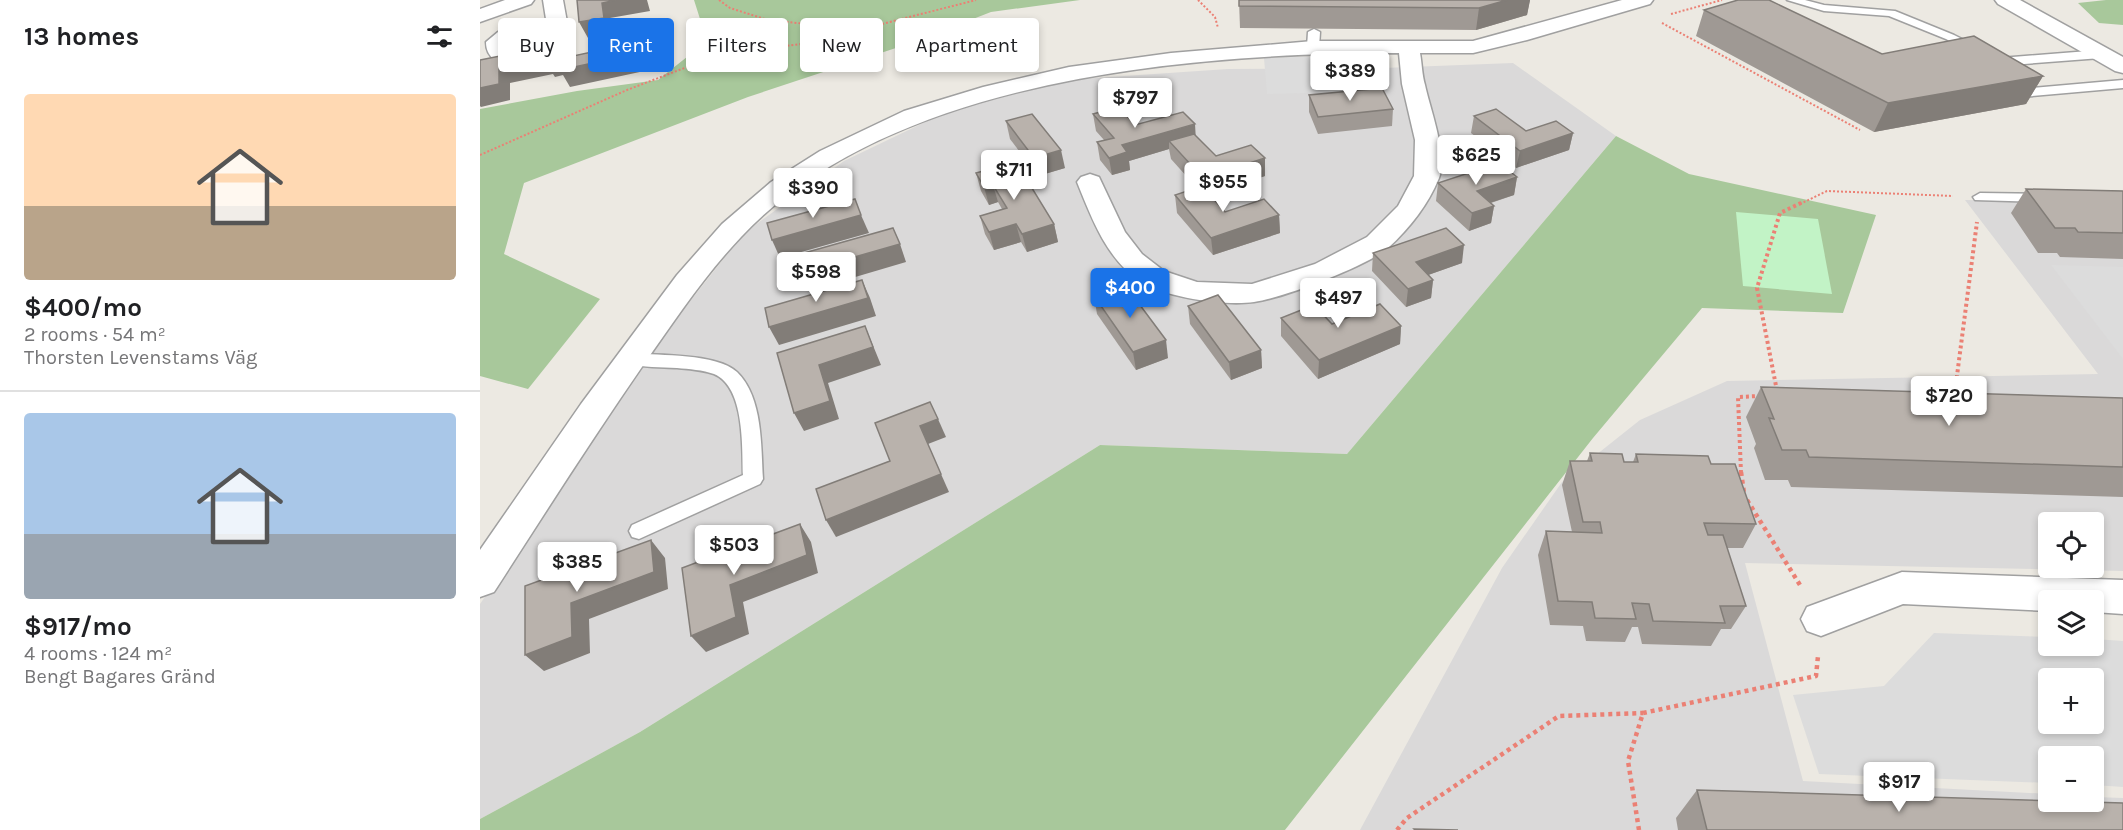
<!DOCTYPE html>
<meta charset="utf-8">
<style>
:root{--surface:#fff;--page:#f2f2f2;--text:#202124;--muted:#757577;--line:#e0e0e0;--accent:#1a73e8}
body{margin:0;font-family:Karla,sans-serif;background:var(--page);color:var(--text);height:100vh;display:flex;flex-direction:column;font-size:22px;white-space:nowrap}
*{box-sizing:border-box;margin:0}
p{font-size:20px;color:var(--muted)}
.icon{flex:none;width:33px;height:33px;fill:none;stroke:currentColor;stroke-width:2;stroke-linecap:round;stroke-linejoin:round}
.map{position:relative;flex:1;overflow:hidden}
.details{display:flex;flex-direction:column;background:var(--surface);width:480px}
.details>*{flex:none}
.guide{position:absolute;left:18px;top:18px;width:570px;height:54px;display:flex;gap:12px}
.controls{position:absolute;left:1558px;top:512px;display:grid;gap:12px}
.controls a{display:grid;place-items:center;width:66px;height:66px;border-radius:6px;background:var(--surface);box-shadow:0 3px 9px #0003;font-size:30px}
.price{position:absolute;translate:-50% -51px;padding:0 14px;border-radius:6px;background:#fff;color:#222;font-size:20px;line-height:39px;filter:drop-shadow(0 2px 3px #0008)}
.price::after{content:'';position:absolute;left:50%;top:36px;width:18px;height:14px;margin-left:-9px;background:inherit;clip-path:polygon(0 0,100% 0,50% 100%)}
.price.active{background:var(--accent);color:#fff}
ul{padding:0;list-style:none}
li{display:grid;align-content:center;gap:12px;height:318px;padding:0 24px}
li+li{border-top:2px solid var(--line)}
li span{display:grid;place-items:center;height:186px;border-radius:6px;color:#555}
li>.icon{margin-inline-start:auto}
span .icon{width:108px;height:108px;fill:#fffc;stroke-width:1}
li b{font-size:26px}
h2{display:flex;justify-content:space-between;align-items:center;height:72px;padding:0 24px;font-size:26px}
.chip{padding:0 21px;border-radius:6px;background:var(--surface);box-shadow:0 3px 9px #0003;font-size:21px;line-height:54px}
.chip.active{background:var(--accent);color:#fff}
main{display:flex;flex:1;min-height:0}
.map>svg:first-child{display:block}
</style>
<main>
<section class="details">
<h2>13 homes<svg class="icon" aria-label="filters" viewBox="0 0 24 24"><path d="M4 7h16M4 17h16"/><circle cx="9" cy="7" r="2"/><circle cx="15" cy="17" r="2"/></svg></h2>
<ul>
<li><span style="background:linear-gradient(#ffd9b3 60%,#b9a48a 0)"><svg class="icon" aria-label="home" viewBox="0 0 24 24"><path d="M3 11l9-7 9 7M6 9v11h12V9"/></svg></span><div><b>$400/mo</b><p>2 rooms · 54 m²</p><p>Thorsten Levenstams Väg</p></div></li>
<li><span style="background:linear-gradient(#a9c7e8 65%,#9aa5b1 0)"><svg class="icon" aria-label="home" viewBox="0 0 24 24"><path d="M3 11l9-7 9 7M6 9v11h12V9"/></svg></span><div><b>$917/mo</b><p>4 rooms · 124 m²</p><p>Bengt Bagares Gränd</p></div></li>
</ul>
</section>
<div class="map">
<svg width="1643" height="830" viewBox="0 0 1643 830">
<rect width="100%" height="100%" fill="#ece9e2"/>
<g fill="#dad9d9" fill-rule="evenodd">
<polygon points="1033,63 1136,136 867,454 620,445 160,732 0,819 0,604 181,338 264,233 364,161 464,113 585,80 748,69 903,68"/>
<path d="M1485 200 1643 202V571L1265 563 1323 781 1569 794V801H1614V797L1643 798V830H880L1022 568 1082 482 1160 420 1247 381 1618 374ZM1569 522H1614V567H1569Z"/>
</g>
<g fill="#a8c89b">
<polygon points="214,0 600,0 511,12 431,43 268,97 44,183 24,254 120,299 48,389 0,376 0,109 97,91 178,80 227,41"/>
<polygon points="1626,0 1643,0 1643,25 1619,23 1598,3"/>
<polygon points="1136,136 1209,174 1396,215 1363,313 1222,308 1113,438 805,830 0,830 0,819 160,732 620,445 867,454"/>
</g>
<polygon fill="#c2f3c6" points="1256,212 1338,219 1352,294 1263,286"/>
<g fill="#dcdcdc" fill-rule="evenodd">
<polygon points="884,55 892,91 787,94 784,58"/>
<polygon points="1571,265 1643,267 1643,359"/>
<path d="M1454 633 1569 637V645H1614V639L1643 641V787L1614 785V756H1569V783L1339 774 1313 695 1404 686ZM1569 678H1614V723H1569Z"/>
</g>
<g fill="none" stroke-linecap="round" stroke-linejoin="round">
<defs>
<g id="service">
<polygon points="1307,0 1325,0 1344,5 1415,11 1474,35 1520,58 1621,50 1627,54 1621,58 1518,66 1466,39 1409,16 1344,11"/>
<polygon points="834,29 840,32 839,47 833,50 827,47 828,32"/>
<polygon points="1643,80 1643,88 1542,97 1536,93 1542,89"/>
<polygon points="1500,193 1565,194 1572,198 1565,202 1495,200 1493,197"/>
<path d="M153 353C180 356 236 353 257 372 283 397 281 447 283 479L280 484 159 539 152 537 149 531 152 525 263 475C262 447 265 387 234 374 223 370 209 369 197 368 181 367 163 368 147 363L144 359 147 355Z"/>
</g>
<g id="minor">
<polygon points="25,0 54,0 51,4 0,22 0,9"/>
<path d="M63 0H83L87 22 94 38C90 45 86 51 80 56 60 69 6 75 6 42L18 32 66 19ZM70 30 74 38C63 51 43 59 28 49V44L32 40Z"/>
<path d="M1142 0H1173L1170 4 1047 40 993 53H940C942 64 942 75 945 85 950 109 968 155 959 178 948 205 929 229 908 248 887 266 803 298 774 302 745 306 689 298 663 283 627 261 612 219 597 182L601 177 610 174 619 177 645 232 662 254 684 271 717 282 772 284 835 264 887 237 918 206 934 176 935 140 922 84 919 53C712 53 411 77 261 237 224 276 195 320 164 364 112 439 63 516 14 592L0 597V550L101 404 197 275 242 224 291 182 340 151 424 111 503 87 589 67 691 53 833 41H993Z"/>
<polygon points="1515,0 1540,0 1643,57 1643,73 1635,71 1518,4"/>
<polygon points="1422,572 1643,580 1643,614 1614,612 1614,600 1569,600 1569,611 1423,604 1341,636 1327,631 1321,619 1327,607"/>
</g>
</defs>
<use href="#service" stroke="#a0a0a0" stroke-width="3"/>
<use href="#minor" stroke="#a0a0a0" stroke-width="3"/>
<g stroke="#eb8074" stroke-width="2" stroke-dasharray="2 2" stroke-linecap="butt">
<polyline points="239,0 250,8 288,20 356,27 402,24 496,0"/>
<polyline points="718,0 735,17 738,28"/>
<polyline points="1191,14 1242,0"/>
<polyline points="1182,23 1380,130"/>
<polyline points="0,155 147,90 228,59 277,49 340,42 388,27"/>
<polyline points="1320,204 1347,191 1473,196"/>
</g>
<g stroke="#eb8074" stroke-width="4" stroke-dasharray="3 3" stroke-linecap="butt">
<polyline points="1297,391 1277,288 1300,213 1323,202"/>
<polyline points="1440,392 1475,391 1497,222"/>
<polyline points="1261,473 1258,397 1280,396"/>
</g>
<g stroke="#eb8074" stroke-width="4.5" stroke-dasharray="4 4" stroke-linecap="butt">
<polyline points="1261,472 1264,493"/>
<polyline points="1267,500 1320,585"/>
<polyline points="917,830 927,818 1079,716 1163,713"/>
<polyline points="1159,830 1148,761 1163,713 1336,676 1338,656"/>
</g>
<use href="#service" fill="#fff" fill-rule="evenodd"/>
<use href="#minor" fill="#fff" fill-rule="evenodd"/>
</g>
<g fill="#9f9994">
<polygon points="759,0 1050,0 1047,15 996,30 760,28"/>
<polygon points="1224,10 1402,54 1563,76 1546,104 1394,132 1216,36"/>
<polygon points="829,95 913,109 912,126 838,134 829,112"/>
<polygon points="613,114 655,125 716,136 736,156 785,158 785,176 729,194 745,212 799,215 800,233 733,255 697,213 695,195 717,188 691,159 689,149 649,161 650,170 632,175 620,160 617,142 624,140 616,131"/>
<polygon points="994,116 1046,131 1093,133 1089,150 1036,168 991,133"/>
<polygon points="526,121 585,168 558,176 530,139"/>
<polygon points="496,173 574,224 578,242 547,252 541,242 514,250 505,234 500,216 522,209 518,202 509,205 501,191"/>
<polygon points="1037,177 1034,195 1011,203 1014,206 1011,223 989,231 956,201 958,183"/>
<polygon points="1546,189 1643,191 1643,259 1580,257 1577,253 1558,253 1531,213"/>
<polygon points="893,253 982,263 948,275 953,280 951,298 926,307 892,271"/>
<polygon points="614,296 688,358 656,370 617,314"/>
<polygon points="708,306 781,350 782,368 751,380 710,324"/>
<polygon points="801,318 852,324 921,326 920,344 838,379 801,336"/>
<polygon points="1281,387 1643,398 1643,497 1311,487 1308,480 1285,480 1274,448 1276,444 1266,417"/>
<polygon points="1110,453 1144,462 1153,462 1156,454 1231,464 1276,524 1263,548 1247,548 1266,606 1251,629 1241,629 1231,646 1162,644 1158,627 1152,627 1145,642 1106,641 1103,626 1070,625 1058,555 1066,531 1092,532 1082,485 1090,461 1107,461"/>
<polygon points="1217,790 1643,830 1198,830 1196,818"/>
</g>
<g fill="#827d78">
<polygon points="136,0 167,0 170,11 130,18 132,34 108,38 99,22 122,3"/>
<polygon points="1027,0 1050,0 1047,15 996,30 999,8"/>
<polygon points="155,33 164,49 169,70 90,87 83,75 75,77 73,74 30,83 30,100 1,107 0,106 0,88 19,67 79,44 89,60 89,68"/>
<polygon points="1563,76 1546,104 1394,132 1408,103"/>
<polygon points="715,124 716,141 689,141 689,149 649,161 650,170 632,175 629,158 642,145"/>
<polygon points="1093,133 1089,150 1036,168 1040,151"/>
<polygon points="581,150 585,168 558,176 554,158"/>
<polygon points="785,158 785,176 724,196 723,178"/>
<polygon points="1037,177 1034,195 994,208 997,191"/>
<polygon points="513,185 518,202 509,205 504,187"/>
<polygon points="1014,206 1011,223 989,231 992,213"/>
<polygon points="381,215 389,233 300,258 292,240"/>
<polygon points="799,215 800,233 733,255 731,238"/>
<polygon points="536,224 541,242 514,250 509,232"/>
<polygon points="574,224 578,242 547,252 542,234"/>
<polygon points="420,244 426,262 338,288 329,270"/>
<polygon points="984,245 982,263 934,280 936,262"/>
<polygon points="382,280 390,298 396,316 299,345 289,327"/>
<polygon points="953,280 951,298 926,307 928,289"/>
<polygon points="385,326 401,365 348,383 359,419 324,431 314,413 339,365"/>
<polygon points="921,326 920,344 838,379 839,360"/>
<polygon points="686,340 688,358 656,370 653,352"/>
<polygon points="781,350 782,368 751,380 749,362"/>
<polygon points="458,419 466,437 448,444 440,426"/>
<polygon points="461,474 469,492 356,537 346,520"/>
<polygon points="320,524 331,542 338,573 263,602 269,634 226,652 211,636 250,585"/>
<polygon points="171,540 185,558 188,589 109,619 110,653 64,671 45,655 91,603"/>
</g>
<g fill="#b9b2ac" stroke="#827d78" stroke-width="1.5">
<polygon points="97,0 136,0 122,3 124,18 99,22"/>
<polygon points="759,0 1027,0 999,8 759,6"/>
<polygon points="1258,0 1289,0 1402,54 1494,36 1563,76 1408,103 1224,10"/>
<polygon points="155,33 160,53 80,70 79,59 126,49 124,40"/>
<polygon points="79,44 80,57 65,60 64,57 19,67 19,84 0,88 0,60"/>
<polygon points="902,88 913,109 838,117 829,95"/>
<polygon points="639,107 655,125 703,112 715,124 642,145 647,152 629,158 617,142 634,138 613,114"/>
<polygon points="1016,109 1046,131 1076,121 1093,133 1040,151 994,116"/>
<polygon points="552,114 581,150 554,158 526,121"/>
<polygon points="714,134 736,156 771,145 785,158 723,178 689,141"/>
<polygon points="536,162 574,224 542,234 536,224 509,232 500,216 527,208 513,185 504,187 496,173"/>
<polygon points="1019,163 1037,177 997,191 1014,206 992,213 958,183"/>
<polygon points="722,186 745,212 784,199 799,215 731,238 695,195"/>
<polygon points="1546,189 1643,191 1643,233 1598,232 1595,228 1575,228"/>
<polygon points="375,199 381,215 292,240 287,223"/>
<polygon points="413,228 420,244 329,270 324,253"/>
<polygon points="966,228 984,245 936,262 953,280 928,289 893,253"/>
<polygon points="382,280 388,298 289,327 285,308"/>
<polygon points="645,285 686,340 653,352 614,296"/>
<polygon points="738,295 781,350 749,362 708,306"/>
<polygon points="900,304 921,326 839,360 801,318 834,305 852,324"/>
<polygon points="385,326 393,347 339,365 350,401 314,413 297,353"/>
<polygon points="1281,387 1643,398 1643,467 1329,457 1326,450 1302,450 1289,418 1294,419"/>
<polygon points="450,402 458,419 440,426 461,474 346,520 336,489 410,461 395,423"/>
<polygon points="1110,453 1142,454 1144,462 1158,462 1156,454 1228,456 1231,464 1255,464 1276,524 1224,523 1228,535 1243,535 1266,606 1240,606 1245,623 1173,621 1169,604 1152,603 1156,619 1115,618 1112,602 1078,601 1066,531 1122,533 1120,522 1103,522 1090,461 1112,461"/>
<polygon points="320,524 327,555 250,585 256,617 211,636 202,568"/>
<polygon points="171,540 174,572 91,603 92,637 45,655 45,586"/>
<polygon points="1217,790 1643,803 1643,830 1227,830"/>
<polygon points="934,829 978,830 935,830"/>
</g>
</svg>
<div class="controls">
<a><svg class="icon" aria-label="locate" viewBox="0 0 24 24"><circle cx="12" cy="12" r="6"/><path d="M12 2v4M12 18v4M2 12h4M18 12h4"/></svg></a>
<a><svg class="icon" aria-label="layers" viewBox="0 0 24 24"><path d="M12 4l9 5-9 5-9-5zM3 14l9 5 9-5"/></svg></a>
<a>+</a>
<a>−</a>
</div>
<b class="price" style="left:870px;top:102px">$389</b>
<b class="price" style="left:655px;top:129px">$797</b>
<b class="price" style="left:996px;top:186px">$625</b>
<b class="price" style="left:534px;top:201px">$711</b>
<b class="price" style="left:743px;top:213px">$955</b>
<b class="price" style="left:333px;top:219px">$390</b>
<b class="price" style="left:336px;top:303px">$598</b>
<b class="price active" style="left:650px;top:319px">$400</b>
<b class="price" style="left:858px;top:329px">$497</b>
<b class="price" style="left:1469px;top:427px">$720</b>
<b class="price" style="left:254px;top:576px">$503</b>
<b class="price" style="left:97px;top:593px">$385</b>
<b class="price" style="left:1419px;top:813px">$917</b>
<div class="guide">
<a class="chip">Buy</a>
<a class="chip active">Rent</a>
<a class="chip">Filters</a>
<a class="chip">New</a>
<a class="chip">Apartment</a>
</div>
</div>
</main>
